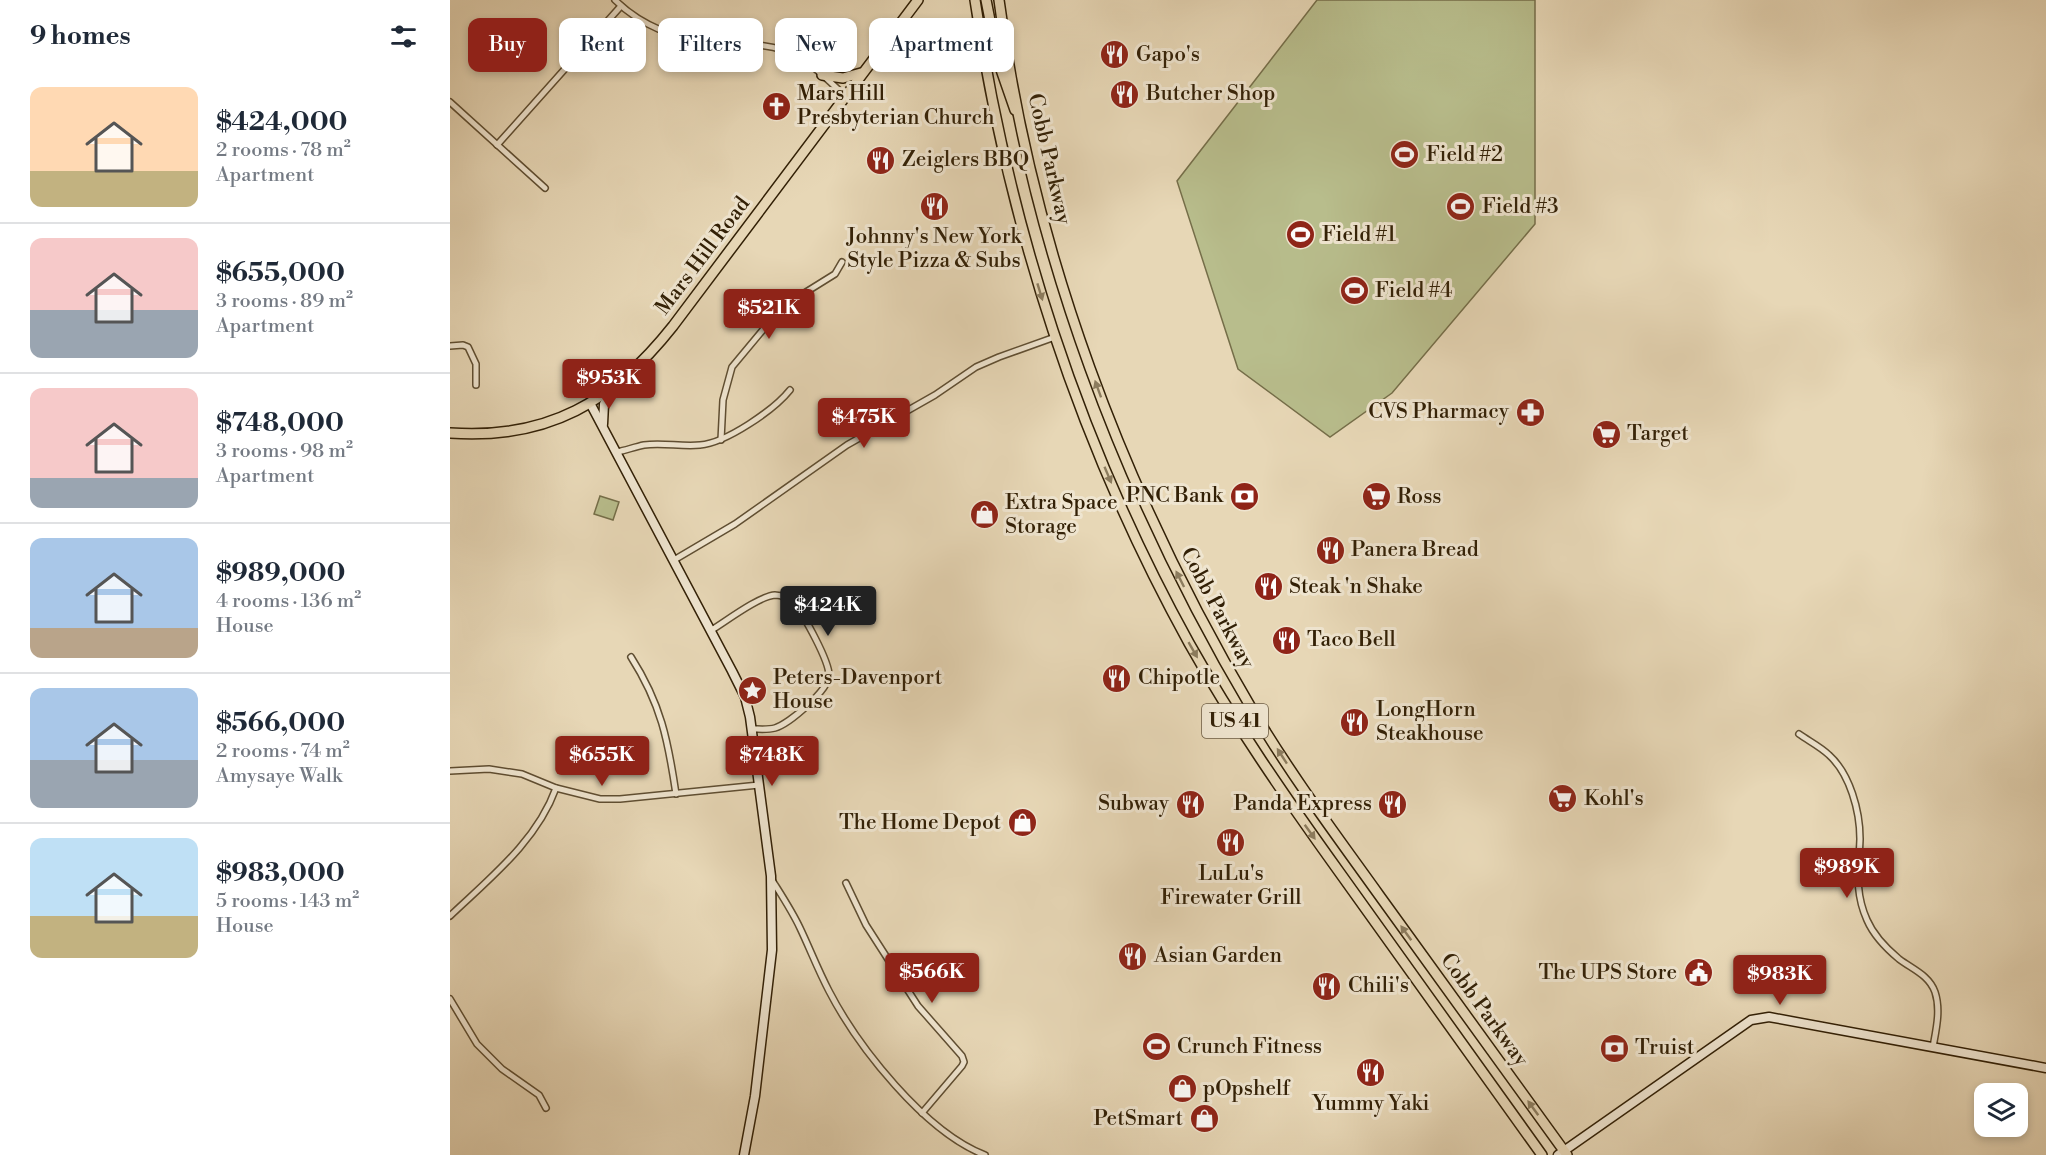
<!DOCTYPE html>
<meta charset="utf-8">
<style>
:root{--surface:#fff;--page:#f2f2f3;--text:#1f2937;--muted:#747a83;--line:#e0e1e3;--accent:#8f2418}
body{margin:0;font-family:"Libre Bodoni",serif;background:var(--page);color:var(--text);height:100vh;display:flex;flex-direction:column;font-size:22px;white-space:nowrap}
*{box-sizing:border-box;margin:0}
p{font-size:20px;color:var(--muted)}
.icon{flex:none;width:33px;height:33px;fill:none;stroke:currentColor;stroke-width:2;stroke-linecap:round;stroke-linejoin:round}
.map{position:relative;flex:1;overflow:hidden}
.drawer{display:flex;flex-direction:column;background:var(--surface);width:450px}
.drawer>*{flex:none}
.top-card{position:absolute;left:18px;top:18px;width:570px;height:54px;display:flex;gap:12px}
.controls{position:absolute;left:1524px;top:1083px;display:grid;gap:12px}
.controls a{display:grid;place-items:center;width:54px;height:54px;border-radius:12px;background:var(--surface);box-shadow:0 3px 9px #0003;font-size:30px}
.price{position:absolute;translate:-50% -51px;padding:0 14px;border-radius:6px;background:var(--accent);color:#fff;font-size:20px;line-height:39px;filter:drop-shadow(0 2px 3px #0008)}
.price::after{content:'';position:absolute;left:50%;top:36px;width:18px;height:14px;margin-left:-9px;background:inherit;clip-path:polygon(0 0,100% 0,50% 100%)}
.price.active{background:#222;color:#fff}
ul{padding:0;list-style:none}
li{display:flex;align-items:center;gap:18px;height:150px;padding:0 30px}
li+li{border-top:2px solid var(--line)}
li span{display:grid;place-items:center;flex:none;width:168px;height:120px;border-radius:12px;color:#555}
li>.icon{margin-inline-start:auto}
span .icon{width:72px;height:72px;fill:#fffc;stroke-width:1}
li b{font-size:26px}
h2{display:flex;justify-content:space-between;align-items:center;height:72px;padding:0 30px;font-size:26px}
.pill{padding:0 21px;border-radius:12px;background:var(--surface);box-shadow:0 3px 9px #0003;font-size:21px;line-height:54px}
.pill.active{background:var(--accent);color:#fff}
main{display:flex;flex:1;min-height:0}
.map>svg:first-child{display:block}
</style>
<main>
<section class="drawer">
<h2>9 homes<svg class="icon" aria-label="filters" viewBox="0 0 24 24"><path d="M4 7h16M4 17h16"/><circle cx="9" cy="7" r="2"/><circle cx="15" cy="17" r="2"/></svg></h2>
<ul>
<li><span style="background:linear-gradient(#ffd9b3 70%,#c2b280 0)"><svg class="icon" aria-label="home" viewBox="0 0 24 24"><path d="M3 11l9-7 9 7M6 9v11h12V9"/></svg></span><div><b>$424,000</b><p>2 rooms · 78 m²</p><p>Apartment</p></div></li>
<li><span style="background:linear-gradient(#f6c9c9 60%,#9aa5b1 0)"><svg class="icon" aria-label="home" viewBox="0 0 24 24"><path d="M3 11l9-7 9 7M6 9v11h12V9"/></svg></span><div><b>$655,000</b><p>3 rooms · 89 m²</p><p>Apartment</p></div></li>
<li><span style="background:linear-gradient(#f6c9c9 75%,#9aa5b1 0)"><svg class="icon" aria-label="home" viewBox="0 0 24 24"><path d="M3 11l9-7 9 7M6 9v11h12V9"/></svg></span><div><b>$748,000</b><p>3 rooms · 98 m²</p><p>Apartment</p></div></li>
<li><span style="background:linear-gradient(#a9c7e8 75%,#b9a48a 0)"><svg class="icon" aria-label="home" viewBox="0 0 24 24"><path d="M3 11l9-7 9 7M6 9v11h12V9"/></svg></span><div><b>$989,000</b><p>4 rooms · 136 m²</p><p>House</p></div></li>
<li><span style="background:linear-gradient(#a9c7e8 60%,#9aa5b1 0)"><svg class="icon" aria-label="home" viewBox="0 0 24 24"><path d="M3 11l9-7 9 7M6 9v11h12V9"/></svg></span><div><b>$566,000</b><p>2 rooms · 74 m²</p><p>Amysaye Walk</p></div></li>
<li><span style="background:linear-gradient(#bfe0f5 65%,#c2b280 0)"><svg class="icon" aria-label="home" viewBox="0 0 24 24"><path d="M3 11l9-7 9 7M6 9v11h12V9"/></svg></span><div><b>$983,000</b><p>5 rooms · 143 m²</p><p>House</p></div></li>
</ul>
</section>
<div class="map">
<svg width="1596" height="1155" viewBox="0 0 1596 1155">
<rect width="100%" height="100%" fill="#e7d7b6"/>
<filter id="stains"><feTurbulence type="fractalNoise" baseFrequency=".00333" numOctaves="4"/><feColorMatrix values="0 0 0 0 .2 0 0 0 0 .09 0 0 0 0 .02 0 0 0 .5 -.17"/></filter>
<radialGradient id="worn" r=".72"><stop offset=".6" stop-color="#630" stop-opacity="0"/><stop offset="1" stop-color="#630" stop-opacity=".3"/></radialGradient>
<g fill="#b8bd8c" stroke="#756e49" stroke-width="1.5">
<polygon points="867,0 1085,0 1085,224 942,393 880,437 788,369 727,181"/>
<polygon points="150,496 169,502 163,520 144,514"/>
</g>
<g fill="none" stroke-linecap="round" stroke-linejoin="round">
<defs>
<g id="street">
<path d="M165 0C191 26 228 40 264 43 287 44 311 43 333 50 357 58 377 79 395 96"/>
<polyline points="0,102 95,188"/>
<polyline points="47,145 171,6"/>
<polyline points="0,346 13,345 18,347 26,364 26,385"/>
<polyline points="271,440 273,400 282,367 332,307 385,274 392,262"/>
<path d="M167 452C176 450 185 447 194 445 212 442 231 447 250 445 276 443 324 410 340 390"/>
<polyline points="224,560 285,524 397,445 485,395 526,367 549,357 605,337"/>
<path d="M260 631C275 622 309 596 325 595 332 595 340 600 345 605 354 615 379 661 379 675 379 690 339 724 325 728 318 730 309 729 302 729"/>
<path d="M181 657C211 704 218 740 226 794"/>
<path d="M1349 734C1359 741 1371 747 1379 755 1400 774 1410 811 1410 839 1409 869 1404 891 1417 920 1423 934 1437 949 1449 959 1462 969 1479 975 1485 992 1491 1010 1486 1030 1483 1047"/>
<polyline points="0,771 39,769 72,774 106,788 150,799 170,799 309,785"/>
<path d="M322 880C332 896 342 911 350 928 360 949 368 970 379 991 408 1047 475 1132 535 1155"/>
<polyline points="396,883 416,925 468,1006 512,1056 514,1062 512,1066 472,1113"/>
<path d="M0 916C40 878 87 841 106 788"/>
<polyline points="0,999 27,1044 52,1069 89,1095 96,1108"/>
</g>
<g id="secondary">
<polyline points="140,403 282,671 295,697 300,717 321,876 322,950 305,1096 294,1155"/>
<polyline points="153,424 154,404 162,388"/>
<polyline points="1108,1155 1301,1020 1319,1017 1596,1068"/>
</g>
<g id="primary">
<path d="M525 0C558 224 629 444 739 643 784 723 836 798 890 873 957 967 1024 1061 1092 1155"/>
<polyline points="536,0 548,61 565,110"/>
<path d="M549 0C582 251 674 494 803 711 841 775 886 835 929 895 992 982 1054 1069 1117 1155"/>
<polyline points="372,75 393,78 411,73"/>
<path d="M0 433C98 440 163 402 223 326L468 0"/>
</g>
</defs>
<use href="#street" stroke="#5f4e32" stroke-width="8"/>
<use href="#secondary" stroke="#322006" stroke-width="11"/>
<use href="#primary" stroke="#322006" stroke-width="12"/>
<use href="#street" stroke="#efe5d0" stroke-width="5"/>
<use href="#secondary" stroke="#efe5d0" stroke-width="8"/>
<use href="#primary" stroke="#e7d7b6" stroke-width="9"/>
</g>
<defs><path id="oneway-solid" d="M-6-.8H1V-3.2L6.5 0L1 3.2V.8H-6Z" transform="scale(1.5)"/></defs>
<g fill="#8c7c5e">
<use href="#oneway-solid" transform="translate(590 292) rotate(73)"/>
<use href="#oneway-solid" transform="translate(648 389) rotate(-110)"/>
<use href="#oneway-solid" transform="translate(658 475) rotate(67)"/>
<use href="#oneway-solid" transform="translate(730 579) rotate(-117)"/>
<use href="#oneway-solid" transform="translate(743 650) rotate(60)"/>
<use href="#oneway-solid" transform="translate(832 756) rotate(-123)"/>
<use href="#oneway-solid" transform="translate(860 832) rotate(54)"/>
<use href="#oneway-solid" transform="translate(956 933) rotate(-126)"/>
<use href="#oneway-solid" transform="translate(1083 1108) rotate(-126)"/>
</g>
<defs>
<symbol id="restaurant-disc" viewBox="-11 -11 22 22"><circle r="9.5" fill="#8f2418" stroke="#efe5d0"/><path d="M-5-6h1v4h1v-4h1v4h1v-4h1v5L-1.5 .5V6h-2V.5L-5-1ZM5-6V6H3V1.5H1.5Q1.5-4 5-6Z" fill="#fff"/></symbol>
<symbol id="church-disc" viewBox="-11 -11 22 22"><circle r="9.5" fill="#8f2418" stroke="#efe5d0"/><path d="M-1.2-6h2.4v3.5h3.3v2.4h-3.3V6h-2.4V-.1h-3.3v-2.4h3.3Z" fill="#fff"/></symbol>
<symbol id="stadium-disc" viewBox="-11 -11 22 22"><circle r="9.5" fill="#8f2418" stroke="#efe5d0"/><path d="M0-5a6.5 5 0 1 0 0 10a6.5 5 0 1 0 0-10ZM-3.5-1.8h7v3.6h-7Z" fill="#fff"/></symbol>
<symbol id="pharmacy-disc" viewBox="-11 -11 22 22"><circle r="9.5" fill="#8f2418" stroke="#efe5d0"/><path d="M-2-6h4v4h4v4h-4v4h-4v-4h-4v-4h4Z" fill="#fff"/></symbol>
<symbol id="supermarket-disc" viewBox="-11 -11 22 22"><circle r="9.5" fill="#8f2418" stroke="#efe5d0"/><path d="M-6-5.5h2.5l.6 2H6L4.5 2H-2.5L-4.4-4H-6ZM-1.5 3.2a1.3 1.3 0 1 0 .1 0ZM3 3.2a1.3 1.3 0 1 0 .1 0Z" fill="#fff"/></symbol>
<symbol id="bank-disc" viewBox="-11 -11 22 22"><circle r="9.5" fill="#8f2418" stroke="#efe5d0"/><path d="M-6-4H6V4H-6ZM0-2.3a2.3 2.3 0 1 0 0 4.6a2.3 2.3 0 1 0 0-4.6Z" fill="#fff"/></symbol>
<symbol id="shop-disc" viewBox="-11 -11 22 22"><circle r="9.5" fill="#8f2418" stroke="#efe5d0"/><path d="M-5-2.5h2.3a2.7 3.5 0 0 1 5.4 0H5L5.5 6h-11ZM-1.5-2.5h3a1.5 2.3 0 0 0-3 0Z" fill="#fff"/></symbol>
<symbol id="sight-disc" viewBox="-11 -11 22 22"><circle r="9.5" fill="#8f2418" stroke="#efe5d0"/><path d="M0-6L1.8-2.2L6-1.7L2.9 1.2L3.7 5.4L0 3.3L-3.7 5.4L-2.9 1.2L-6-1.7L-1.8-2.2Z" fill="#fff"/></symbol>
<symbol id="civic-disc" viewBox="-11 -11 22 22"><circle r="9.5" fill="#8f2418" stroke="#efe5d0"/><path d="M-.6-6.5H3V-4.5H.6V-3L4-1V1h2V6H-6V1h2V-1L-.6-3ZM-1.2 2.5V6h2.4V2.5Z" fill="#fff"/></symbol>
</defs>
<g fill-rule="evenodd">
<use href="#restaurant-disc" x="648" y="38" width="33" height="33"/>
<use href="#restaurant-disc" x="658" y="78" width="33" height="33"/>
<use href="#church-disc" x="310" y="90" width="33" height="33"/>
<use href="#stadium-disc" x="938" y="138" width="33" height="33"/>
<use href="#restaurant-disc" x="414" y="144" width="33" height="33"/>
<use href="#restaurant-disc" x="468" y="190" width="33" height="33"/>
<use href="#stadium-disc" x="994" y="190" width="33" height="33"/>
<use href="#stadium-disc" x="834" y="218" width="33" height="33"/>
<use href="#stadium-disc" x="888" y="274" width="33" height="33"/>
<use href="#pharmacy-disc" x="1064" y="396" width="33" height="33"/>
<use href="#supermarket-disc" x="1140" y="418" width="33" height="33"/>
<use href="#bank-disc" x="778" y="480" width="33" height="33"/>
<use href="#supermarket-disc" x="910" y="480" width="33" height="33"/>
<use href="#shop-disc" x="518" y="498" width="33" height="33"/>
<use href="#restaurant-disc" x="864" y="534" width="33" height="33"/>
<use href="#restaurant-disc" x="802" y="570" width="33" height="33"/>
<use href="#restaurant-disc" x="820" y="624" width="33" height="33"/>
<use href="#restaurant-disc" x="650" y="662" width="33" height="33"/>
<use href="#sight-disc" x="286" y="674" width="33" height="33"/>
<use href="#restaurant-disc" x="888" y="706" width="33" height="33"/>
<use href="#supermarket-disc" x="1096" y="782" width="33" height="33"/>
<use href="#restaurant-disc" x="724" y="788" width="33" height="33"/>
<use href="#restaurant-disc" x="926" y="788" width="33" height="33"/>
<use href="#shop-disc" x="556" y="806" width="33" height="33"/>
<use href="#restaurant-disc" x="764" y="826" width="33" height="33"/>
<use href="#restaurant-disc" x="666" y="940" width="33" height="33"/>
<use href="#civic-disc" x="1232" y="956" width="33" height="33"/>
<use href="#restaurant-disc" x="860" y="970" width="33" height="33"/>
<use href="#stadium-disc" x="690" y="1030" width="33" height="33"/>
<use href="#bank-disc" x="1148" y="1032" width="33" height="33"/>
<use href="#restaurant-disc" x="904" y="1056" width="33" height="33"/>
<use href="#shop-disc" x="716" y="1072" width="33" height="33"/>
<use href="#shop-disc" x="738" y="1102" width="33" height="33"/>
</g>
<g text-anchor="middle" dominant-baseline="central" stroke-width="6" stroke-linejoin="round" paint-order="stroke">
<rect fill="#efe5d0" stroke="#6b5b43" stroke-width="1.5" x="752" y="704" width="66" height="34" rx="4.5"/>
<g font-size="20" font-weight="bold" fill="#322006">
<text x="785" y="721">US 41</text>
</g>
<g font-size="21" fill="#322006" stroke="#efe5d0" text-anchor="start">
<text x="686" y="55">Gapo's</text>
<text x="347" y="94">Mars Hill<tspan x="347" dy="24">Presbyterian Church</tspan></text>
<text x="696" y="94">Butcher Shop</text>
<text x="976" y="155">Field #2</text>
<text x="452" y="160">Zeiglers BBQ</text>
<text x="1032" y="207">Field #3</text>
<text x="872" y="235">Field #1</text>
<text x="484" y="237" text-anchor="middle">Johnny's New York<tspan x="484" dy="24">Style Pizza &amp; Subs</tspan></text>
<text x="925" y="291">Field #4</text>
<text x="1059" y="412" text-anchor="end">CVS Pharmacy</text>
<text x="1177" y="434">Target</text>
<text x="773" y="496" text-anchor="end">PNC Bank</text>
<text x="947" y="497">Ross</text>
<text x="555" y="503">Extra Space<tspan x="555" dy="24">Storage</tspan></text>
<text x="901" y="550">Panera Bread</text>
<text x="839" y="587">Steak 'n Shake</text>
<text x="857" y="640">Taco Bell</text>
<text x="323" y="678">Peters-Davenport<tspan x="323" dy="24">House</tspan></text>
<text x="688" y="678">Chipotle</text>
<text x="926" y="710">LongHorn<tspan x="926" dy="24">Steakhouse</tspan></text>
<text x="1134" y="799">Kohl's</text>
<text x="719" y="804" text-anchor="end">Subway</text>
<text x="922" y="804" text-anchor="end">Panda Express</text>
<text x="551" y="823" text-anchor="end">The Home Depot</text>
<text x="781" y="874" text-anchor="middle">LuLu's<tspan x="781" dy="24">Firewater Grill</tspan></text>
<text x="704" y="956">Asian Garden</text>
<text x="1227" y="973" text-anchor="end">The UPS Store</text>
<text x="898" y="986">Chili's</text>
<text x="727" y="1047">Crunch Fitness</text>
<text x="1185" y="1048">Truist</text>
<text x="753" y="1089">pOpshelf</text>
<text x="921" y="1104" text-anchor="middle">Yummy Yaki</text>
<text x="733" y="1119" text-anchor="end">PetSmart</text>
</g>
<g font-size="21" fill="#322006" stroke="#efe5d0">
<text transform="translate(599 159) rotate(77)">Cobb Parkway</text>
<text transform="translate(253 256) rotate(-53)">Mars Hill Road</text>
<text transform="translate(767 608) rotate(62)">Cobb Parkway</text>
<text transform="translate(1034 1010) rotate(54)">Cobb Parkway</text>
</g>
</g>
<rect width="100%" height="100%" filter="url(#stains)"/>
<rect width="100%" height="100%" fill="url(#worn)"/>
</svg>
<div class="controls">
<a><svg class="icon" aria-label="layers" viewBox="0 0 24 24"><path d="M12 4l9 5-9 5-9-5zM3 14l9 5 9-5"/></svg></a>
</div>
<b class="price" style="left:319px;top:340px">$521K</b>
<b class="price" style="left:159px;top:410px">$953K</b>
<b class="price" style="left:414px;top:449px">$475K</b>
<b class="price active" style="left:378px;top:637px">$424K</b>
<b class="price" style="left:152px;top:787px">$655K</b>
<b class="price" style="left:322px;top:787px">$748K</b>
<b class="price" style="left:1397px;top:899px">$989K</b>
<b class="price" style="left:482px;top:1004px">$566K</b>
<b class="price" style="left:1330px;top:1006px">$983K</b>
<div class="top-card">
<a class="pill active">Buy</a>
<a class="pill">Rent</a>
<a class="pill">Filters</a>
<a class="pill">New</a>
<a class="pill">Apartment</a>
</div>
</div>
</main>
